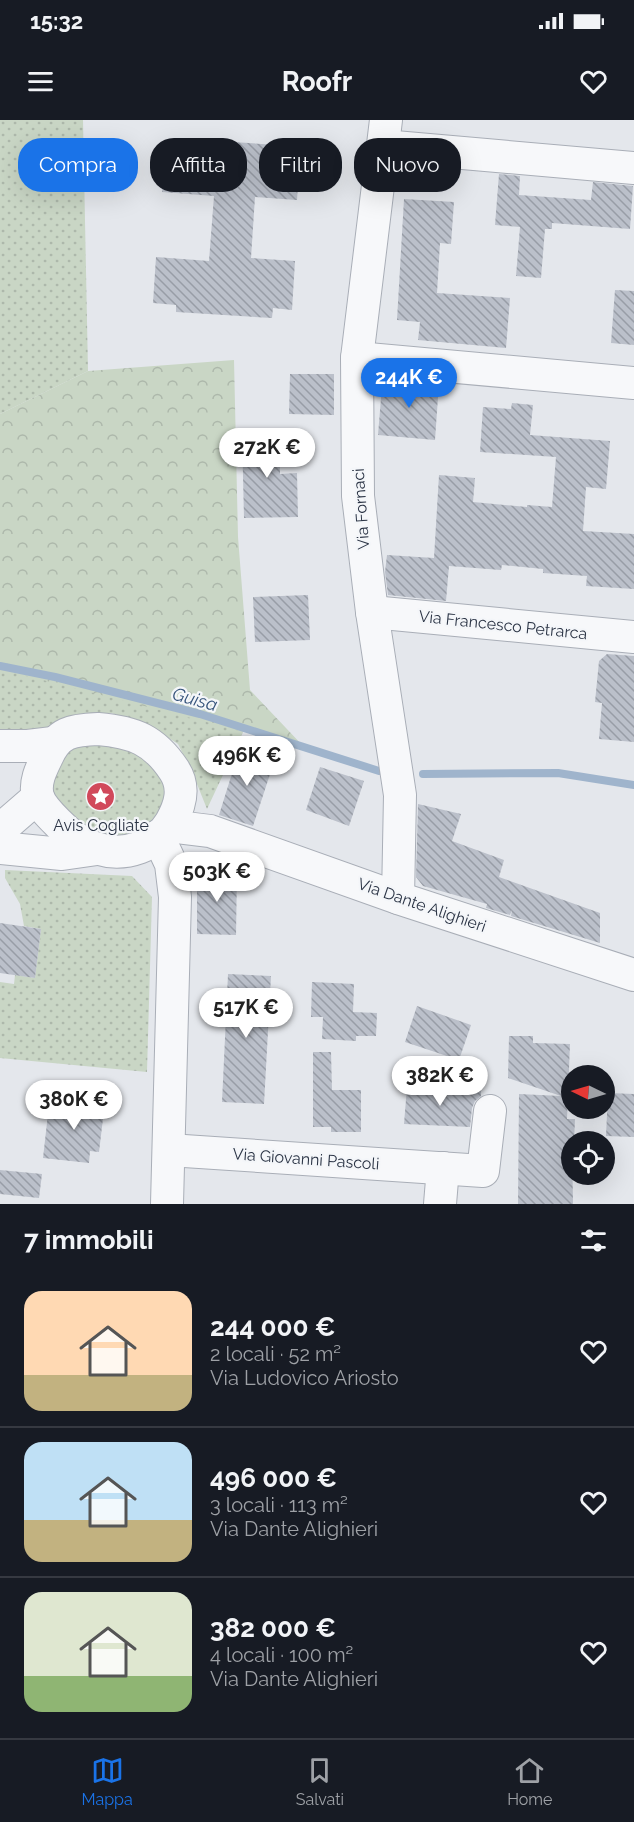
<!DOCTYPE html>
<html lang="it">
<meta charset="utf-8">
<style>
:root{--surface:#171b24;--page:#20242c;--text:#f1f3f6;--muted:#9ea1a6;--line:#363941;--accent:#1a73e8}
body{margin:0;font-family:Raleway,sans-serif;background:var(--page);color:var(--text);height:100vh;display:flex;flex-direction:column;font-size:22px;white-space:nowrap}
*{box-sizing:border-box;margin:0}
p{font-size:20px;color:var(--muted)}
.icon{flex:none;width:33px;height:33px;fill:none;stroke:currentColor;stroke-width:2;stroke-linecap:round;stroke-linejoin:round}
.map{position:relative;height:1084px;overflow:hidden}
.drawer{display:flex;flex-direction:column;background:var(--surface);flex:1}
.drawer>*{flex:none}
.hud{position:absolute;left:18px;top:18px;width:598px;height:54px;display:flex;gap:12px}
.needle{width:39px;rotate:275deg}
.fabs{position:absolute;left:561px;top:945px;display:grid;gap:12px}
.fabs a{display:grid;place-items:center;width:54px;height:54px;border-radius:50%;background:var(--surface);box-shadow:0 6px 24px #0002;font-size:30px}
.price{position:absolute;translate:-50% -51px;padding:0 14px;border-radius:21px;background:#fff;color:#222;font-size:20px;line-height:39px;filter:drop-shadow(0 2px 3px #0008)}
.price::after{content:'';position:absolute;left:50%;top:36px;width:18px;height:14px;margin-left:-9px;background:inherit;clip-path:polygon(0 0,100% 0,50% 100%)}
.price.selected{background:var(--accent);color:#fff}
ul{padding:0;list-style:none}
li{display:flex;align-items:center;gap:18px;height:150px;padding:0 24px}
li+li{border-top:2px solid var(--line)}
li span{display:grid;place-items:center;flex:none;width:168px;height:120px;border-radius:18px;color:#555}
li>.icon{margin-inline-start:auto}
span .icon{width:72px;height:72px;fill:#fffc;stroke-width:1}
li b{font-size:26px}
h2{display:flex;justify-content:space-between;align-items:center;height:72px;padding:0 24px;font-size:26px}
.chip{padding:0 21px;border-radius:24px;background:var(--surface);box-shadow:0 6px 24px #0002;font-size:21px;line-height:54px}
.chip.selected{background:var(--accent);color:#fff}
.status{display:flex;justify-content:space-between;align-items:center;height:42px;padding:0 30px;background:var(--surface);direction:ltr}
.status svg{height:16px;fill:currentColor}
header{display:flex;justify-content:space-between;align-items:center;height:78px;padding:0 24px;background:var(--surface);font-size:27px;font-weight:700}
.tab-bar{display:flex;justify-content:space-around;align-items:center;height:84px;border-top:2px solid var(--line);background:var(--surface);font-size:16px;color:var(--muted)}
.tab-bar a{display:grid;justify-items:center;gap:3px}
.tab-bar .selected{color:var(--accent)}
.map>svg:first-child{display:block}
</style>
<div class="status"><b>15:32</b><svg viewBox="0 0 49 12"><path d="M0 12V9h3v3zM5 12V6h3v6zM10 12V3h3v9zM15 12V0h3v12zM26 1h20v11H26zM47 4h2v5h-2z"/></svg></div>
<header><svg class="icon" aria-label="menu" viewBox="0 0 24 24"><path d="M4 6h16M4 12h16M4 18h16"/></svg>Roofr<svg class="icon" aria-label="heart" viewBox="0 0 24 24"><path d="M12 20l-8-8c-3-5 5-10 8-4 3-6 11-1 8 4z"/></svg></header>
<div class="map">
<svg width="634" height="1084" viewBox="0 0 634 1084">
<defs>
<pattern id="grass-dots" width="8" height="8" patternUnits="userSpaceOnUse" patternTransform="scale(1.5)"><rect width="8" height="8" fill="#c9d6c5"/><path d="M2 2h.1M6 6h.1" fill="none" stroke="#adb8ab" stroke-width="1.8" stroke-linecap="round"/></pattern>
<pattern id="forest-crowns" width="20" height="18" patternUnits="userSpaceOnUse" patternTransform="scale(1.5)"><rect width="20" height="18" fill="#c9d6c5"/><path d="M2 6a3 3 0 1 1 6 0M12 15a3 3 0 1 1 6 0" fill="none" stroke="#adb8ab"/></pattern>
<pattern id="building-back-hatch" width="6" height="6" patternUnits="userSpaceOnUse" patternTransform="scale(1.5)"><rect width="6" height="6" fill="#bbc0ca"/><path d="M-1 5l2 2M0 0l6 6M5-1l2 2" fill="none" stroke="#989da6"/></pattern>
</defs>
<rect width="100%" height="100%" fill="#e4e7ec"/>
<g fill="url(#grass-dots)">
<polygon points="0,0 83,0 88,251 0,294"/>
<polygon points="0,548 245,608 207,689 193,654 178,624 147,604 111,593 74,595 50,605 35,615 0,616"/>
<path d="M98 621 152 637 169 673 151 707C141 711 131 715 120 716 93 717 42 690 52 657 55 646 66 635 72 626Z"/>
<polygon points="5,750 132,756 152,777 147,952 0,938 0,862 14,864 15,855 35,858 41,809 24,806 20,784 5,758"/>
</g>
<polygon fill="url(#forest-crowns)" points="234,240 238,417 250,570 304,627 0,549 0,294 88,251"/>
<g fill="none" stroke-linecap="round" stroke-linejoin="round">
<g stroke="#9fb4cc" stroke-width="8">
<polyline points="0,546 55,557 200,594 379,651"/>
<polyline points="423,654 558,653 634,665"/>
</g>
</g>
<g fill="url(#building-back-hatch)">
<polygon points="188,19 277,25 277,34 300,35 297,80 255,77 251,138 295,141 292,190 273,188 272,198 176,192 176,185 153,183 156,137 209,141 214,76 162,72 165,28 187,29"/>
<polygon points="499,54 520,56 519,75 591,80 593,62 633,66 630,109 552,103 552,109 545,109 541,158 516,156 520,107 495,105"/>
<polygon points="404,79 454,82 451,124 440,123 437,173 510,178 506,228 418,220 420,202 397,200"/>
<polygon points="615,170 634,171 634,225 611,223"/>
<polygon points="290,254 334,254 334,295 289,294"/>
<polygon points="390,259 439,263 435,320 378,315 382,266"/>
<polygon points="512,283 533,285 530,315 610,321 606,369 586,367 583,411 634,414 634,469 586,466 587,456 543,453 543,449 502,445 501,450 449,446 446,481 388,475 385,452 387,435 434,438 439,355 475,358 473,382 527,387 527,385 552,387 556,337 480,332 483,287 511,289"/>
<polygon points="279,312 280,354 297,353 298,397 244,398 242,313"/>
<polygon points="308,475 310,520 255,522 253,477"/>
<polygon points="607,534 634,536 634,622 599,619 602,583 595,582 599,541"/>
<polygon points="240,628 275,639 253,706 219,695"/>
<polygon points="320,647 364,661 349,706 306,690"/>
<polygon points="418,684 461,694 452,721 504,740 499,757 600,793 600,823 511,796 512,790 510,795 486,788 487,784 423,766 416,757"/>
<polygon points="197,751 237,751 236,815 197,814"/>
<polygon points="0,803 41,809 35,858 0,853"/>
<polygon points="228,854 271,856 264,984 222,982"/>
<polygon points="312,862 354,864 353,892 377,893 376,916 356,916 356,921 322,919 323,897 311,897"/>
<polygon points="417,886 471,905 459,940 405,922"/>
<polygon points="509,916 533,916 533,923 570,924 567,999 575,999 574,1022 572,1022 573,1084 518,1084 519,974 561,976 508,958"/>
<polygon points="313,932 331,932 332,970 361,970 361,1012 331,1012 331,1007 313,1007"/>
<polygon points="407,967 481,971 481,976 475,981 472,988 470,1007 404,1004"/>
<polygon points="608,973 634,974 634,1017 606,1016"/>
<polygon points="70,978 105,982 99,1032 90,1031 89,1043 43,1038 49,985 70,987"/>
<polygon points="0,1050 42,1054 39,1078 0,1074"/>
</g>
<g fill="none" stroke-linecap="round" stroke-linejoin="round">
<defs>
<g id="minor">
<polyline points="386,0 357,238 358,376 372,492 400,675 398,778"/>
<polyline points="383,26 634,48"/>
<polyline points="357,238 634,263"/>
<polyline points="372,492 634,517"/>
<path d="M98 609C134 612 154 620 174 650 186 668 180 686 171 702 157 726 125 737 99 729 85 726 67 713 57 702 50 695 41 686 38 677 34 663 41 649 47 637 58 612 72 610 98 609Z"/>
<polyline points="0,626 28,626 53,623"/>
<polyline points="169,706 210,711 398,778 634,855"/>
<polyline points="0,710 38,677"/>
<polyline points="158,716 171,744 175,777 167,1084"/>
<polyline points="0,728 62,734 97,729"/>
<polyline points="169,1030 483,1051 490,991"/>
<polyline points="440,1084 443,1048"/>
</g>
</defs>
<use href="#minor" stroke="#a9aeb7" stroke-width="34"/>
<use href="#minor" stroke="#f7f8fa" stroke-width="32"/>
</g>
<defs>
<symbol id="sight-disc" viewBox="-11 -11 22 22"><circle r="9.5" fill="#d1495b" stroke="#f4f6f9"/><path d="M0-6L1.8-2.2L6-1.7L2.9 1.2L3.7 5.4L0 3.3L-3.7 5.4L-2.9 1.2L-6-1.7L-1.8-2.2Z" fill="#fff"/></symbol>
</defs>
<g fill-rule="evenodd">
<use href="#sight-disc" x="84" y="660" width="33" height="33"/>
</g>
<g text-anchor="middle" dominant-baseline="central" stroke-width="4.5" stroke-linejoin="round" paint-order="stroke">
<g font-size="16" fill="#2b3445" stroke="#f4f6f9">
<text transform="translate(361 389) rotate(-94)">Via Fornaci</text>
<text transform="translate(503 505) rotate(6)">Via Francesco Petrarca</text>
<text transform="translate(422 785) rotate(19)">Via Dante Alighieri</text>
<text transform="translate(306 1039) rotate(4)">Via Giovanni Pascoli</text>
</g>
<g font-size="16" fill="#2b3445" stroke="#f4f6f9">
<text x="101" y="705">Avis Cogliate</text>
</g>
<g font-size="18" font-style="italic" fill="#34527a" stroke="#f4f6f9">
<text transform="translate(195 579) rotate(15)">Guisa</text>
</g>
</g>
</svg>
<div class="fabs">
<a><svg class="needle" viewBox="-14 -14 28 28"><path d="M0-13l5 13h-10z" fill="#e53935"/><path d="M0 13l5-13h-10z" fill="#9ea1a6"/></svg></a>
<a><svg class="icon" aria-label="locate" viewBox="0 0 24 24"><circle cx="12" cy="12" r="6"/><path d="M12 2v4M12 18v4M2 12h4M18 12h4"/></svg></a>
</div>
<b class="price selected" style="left:409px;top:289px">244K €</b>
<b class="price" style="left:267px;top:359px">272K €</b>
<b class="price" style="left:247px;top:667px">496K €</b>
<b class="price" style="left:217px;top:783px">503K €</b>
<b class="price" style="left:246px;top:919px">517K €</b>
<b class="price" style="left:440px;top:987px">382K €</b>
<b class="price" style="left:74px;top:1011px">380K €</b>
<div class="hud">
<a class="chip selected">Compra</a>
<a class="chip">Affitta</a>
<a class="chip">Filtri</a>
<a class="chip">Nuovo</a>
</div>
</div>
<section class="drawer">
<h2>7 immobili<svg class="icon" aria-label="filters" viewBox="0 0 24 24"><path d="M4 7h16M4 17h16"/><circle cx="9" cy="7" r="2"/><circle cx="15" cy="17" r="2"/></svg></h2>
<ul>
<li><span style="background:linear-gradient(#ffd9b3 70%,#c2b280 0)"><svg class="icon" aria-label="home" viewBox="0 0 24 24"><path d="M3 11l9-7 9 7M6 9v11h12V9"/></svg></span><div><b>244 000 €</b><p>2 locali · 52 m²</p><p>Via Ludovico Ariosto</p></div><svg class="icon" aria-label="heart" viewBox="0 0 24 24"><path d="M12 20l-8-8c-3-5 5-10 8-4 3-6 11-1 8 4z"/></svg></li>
<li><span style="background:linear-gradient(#bfe0f5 65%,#c2b280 0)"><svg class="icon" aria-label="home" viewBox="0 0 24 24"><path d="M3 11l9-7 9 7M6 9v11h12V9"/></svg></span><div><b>496 000 €</b><p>3 locali · 113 m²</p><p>Via Dante Alighieri</p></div><svg class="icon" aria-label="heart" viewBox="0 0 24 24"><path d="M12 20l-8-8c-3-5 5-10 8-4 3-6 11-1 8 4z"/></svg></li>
<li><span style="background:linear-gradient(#dfe7d0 70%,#8fb573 0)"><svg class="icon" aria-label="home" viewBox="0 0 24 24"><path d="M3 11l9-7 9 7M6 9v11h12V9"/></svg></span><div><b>382 000 €</b><p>4 locali · 100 m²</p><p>Via Dante Alighieri</p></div><svg class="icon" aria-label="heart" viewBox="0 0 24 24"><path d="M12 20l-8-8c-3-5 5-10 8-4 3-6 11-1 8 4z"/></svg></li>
</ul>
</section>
<nav class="tab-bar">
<a class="selected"><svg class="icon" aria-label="map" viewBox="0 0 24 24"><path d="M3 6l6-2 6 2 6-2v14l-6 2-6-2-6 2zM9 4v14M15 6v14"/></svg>Mappa</a>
<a><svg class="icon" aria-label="saved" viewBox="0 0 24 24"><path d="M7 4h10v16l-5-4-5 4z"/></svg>Salvati</a>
<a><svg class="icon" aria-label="home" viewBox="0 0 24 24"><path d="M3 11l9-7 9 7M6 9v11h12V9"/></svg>Home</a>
</nav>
